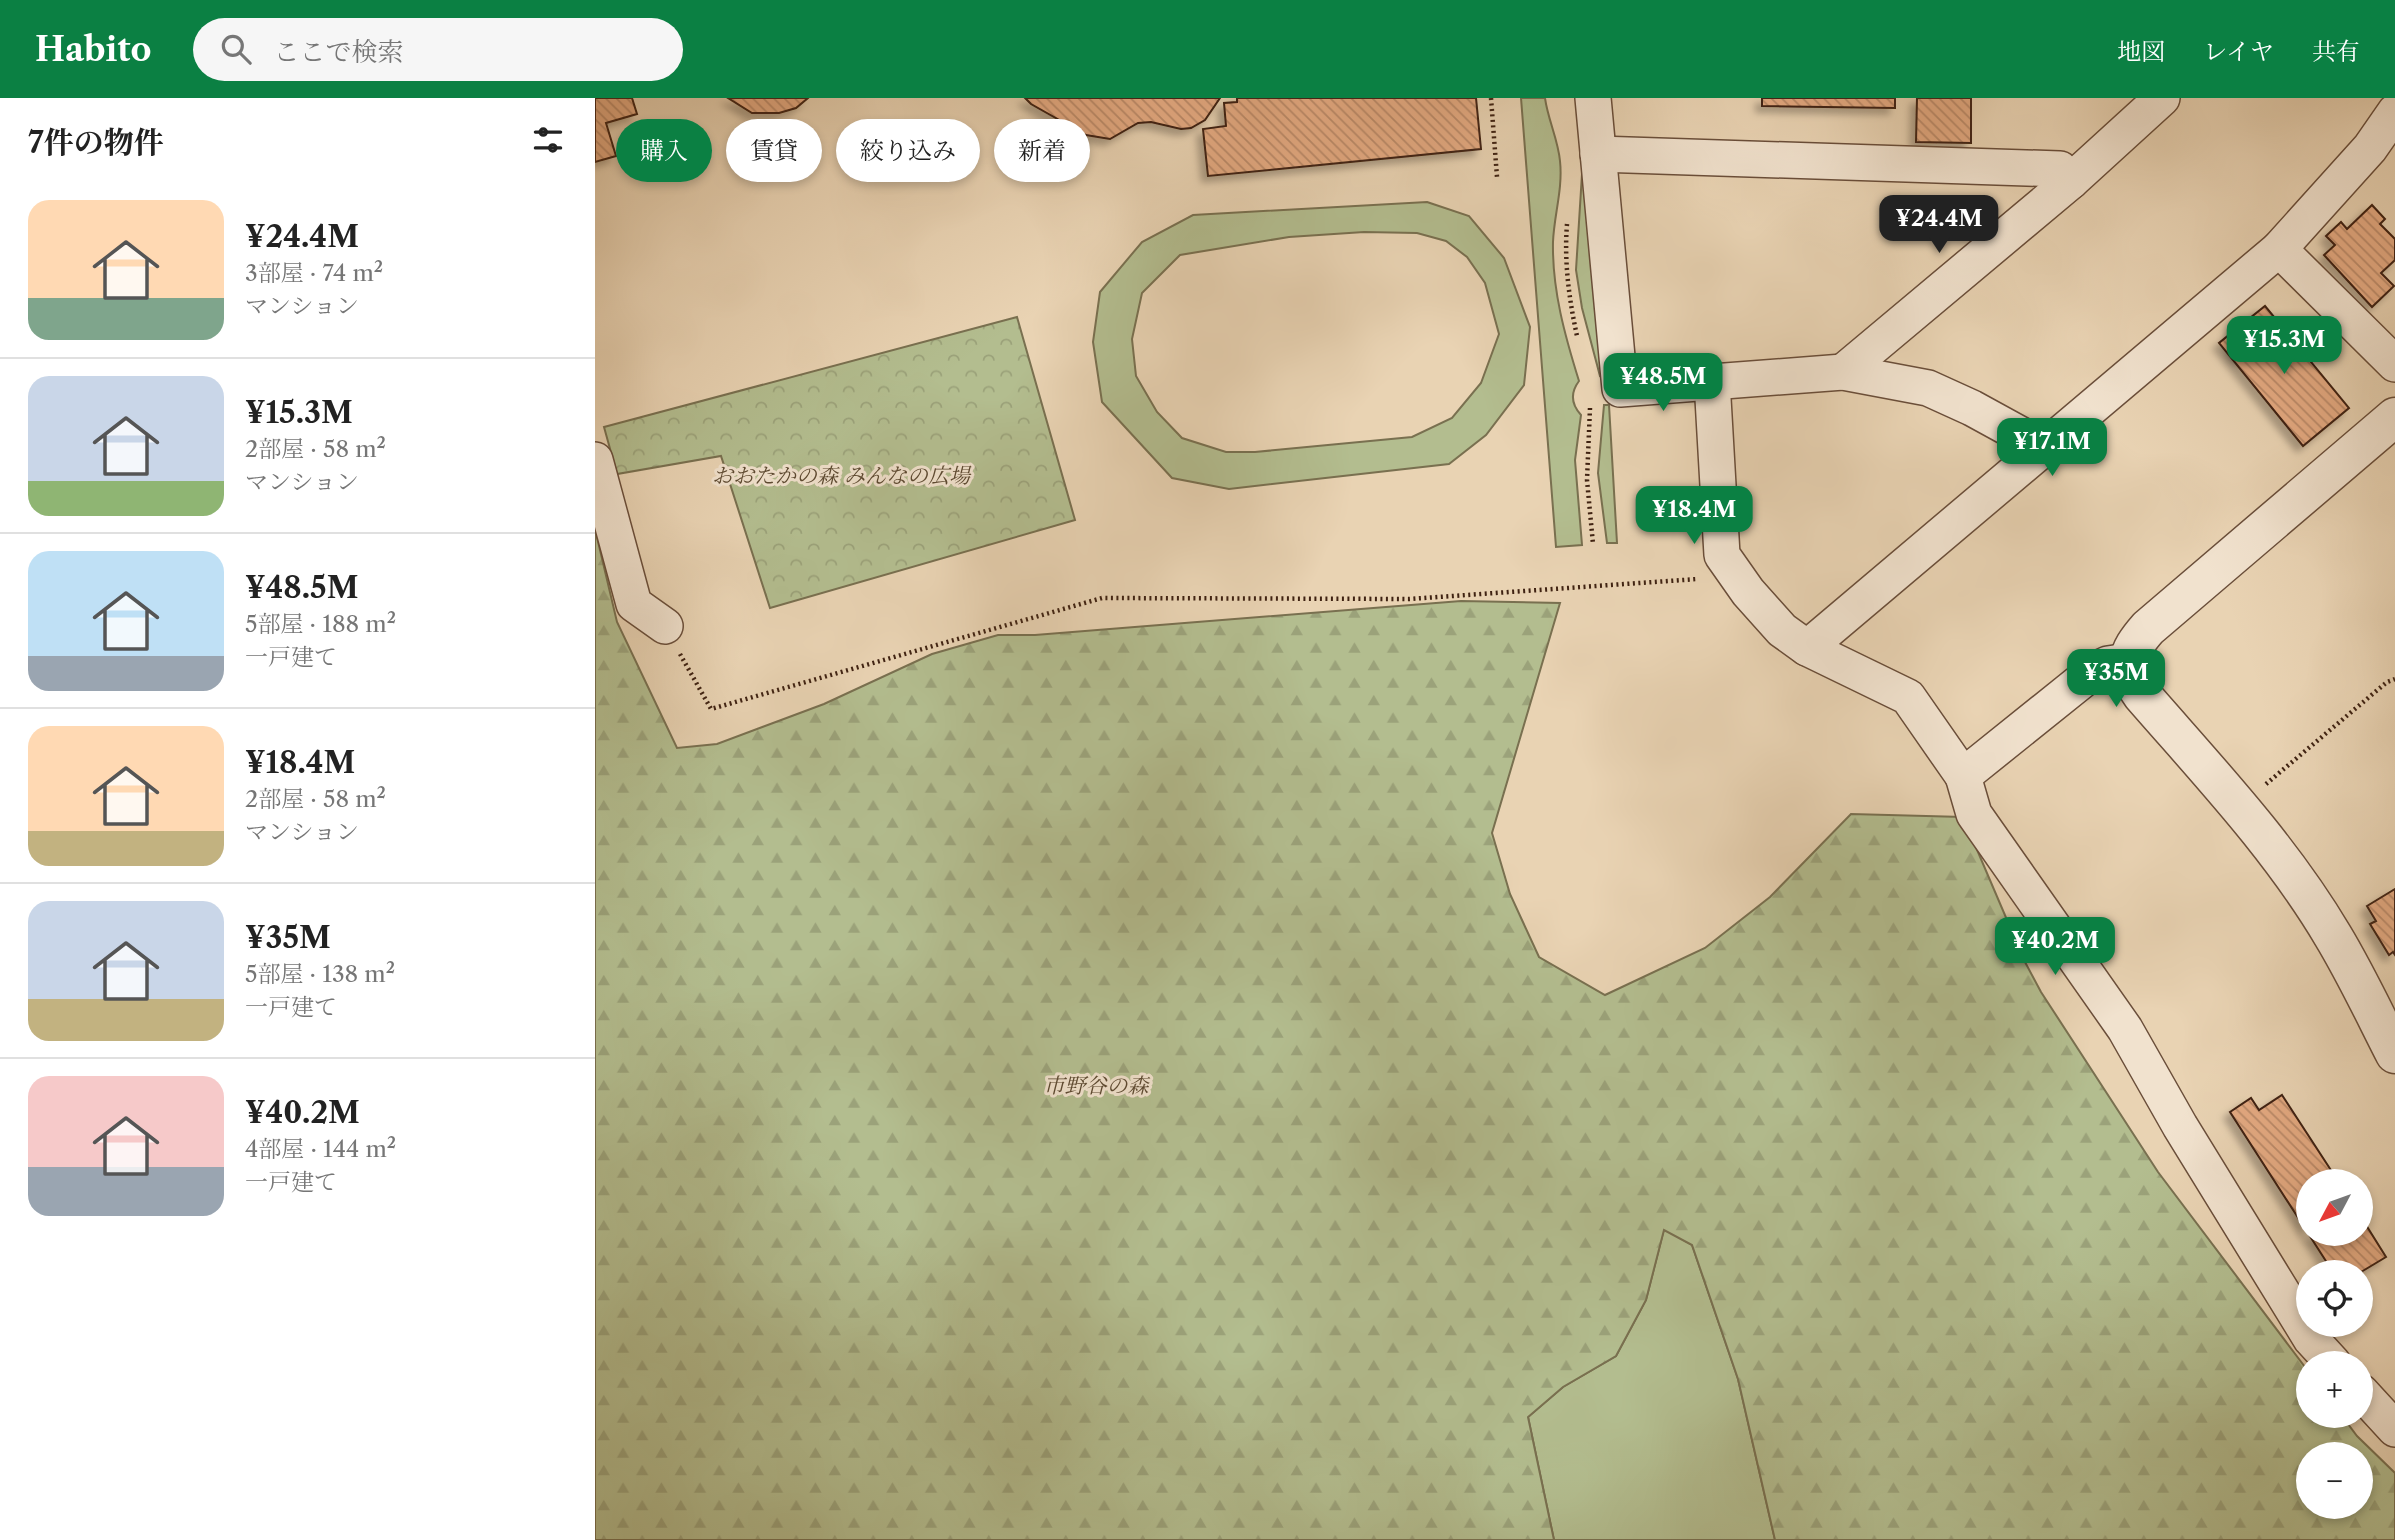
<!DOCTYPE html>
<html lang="ja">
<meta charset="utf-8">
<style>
:root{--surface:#fff;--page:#f6f6f6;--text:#222;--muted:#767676;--line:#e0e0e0;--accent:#0b8043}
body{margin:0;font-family:"Libre Caslon Text","Noto Serif JP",serif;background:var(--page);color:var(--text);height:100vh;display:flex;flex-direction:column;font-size:26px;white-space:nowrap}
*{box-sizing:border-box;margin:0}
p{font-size:23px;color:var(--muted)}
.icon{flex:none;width:38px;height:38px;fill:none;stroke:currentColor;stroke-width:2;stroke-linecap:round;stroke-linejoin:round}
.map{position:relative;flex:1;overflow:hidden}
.side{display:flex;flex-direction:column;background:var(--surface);width:595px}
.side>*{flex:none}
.guide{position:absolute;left:21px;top:21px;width:665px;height:63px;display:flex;gap:14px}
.needle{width:46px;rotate:229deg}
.controls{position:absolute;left:1701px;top:1071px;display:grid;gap:14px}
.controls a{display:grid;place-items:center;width:77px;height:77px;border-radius:50%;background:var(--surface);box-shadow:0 4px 10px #0003;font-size:35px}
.price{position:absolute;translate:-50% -60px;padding:0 16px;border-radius:14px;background:var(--accent);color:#fff;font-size:23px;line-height:46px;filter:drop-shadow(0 2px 4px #0008)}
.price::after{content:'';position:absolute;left:50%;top:42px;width:21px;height:16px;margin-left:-10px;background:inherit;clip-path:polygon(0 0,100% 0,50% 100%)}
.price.on{background:#222;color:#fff}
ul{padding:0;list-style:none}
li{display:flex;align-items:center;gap:21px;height:175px;padding:0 28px}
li+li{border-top:2px solid var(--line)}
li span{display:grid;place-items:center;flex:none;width:196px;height:140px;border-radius:21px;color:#555}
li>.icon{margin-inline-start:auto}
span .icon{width:84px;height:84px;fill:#fffc;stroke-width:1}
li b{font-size:30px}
h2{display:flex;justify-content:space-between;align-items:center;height:84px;padding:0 28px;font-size:30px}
.pill{padding:0 24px;border-radius:32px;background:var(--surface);box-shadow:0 4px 10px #0003;font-size:24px;line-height:63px}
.pill.on{background:var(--accent);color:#fff}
header{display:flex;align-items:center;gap:42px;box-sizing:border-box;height:98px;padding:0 35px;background:var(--accent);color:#fff}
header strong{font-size:33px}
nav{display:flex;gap:38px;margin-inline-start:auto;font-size:24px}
.search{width:490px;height:63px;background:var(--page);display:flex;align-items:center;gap:18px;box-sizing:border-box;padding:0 24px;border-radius:38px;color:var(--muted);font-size:26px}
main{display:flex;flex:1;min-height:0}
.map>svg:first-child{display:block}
</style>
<header>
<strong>Habito</strong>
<div class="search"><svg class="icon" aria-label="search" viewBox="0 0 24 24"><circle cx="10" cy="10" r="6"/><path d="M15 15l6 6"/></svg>ここで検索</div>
<nav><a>地図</a><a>レイヤ</a><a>共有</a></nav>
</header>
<main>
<section class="side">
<h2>7件の物件<svg class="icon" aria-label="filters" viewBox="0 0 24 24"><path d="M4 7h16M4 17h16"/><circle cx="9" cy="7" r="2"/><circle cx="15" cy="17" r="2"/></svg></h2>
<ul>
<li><span style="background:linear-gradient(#ffd9b3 70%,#7fa58c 0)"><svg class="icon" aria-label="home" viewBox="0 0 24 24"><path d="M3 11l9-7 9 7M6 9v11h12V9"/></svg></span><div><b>¥24.4M</b><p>3部屋 · 74 m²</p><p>マンション</p></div></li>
<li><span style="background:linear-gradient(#c9d6e8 75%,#8fb573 0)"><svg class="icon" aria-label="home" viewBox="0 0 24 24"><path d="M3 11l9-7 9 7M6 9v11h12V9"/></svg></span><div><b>¥15.3M</b><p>2部屋 · 58 m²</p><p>マンション</p></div></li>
<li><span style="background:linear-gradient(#bfe0f5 75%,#9aa5b1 0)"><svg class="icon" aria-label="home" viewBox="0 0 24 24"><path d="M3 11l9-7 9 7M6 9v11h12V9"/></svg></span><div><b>¥48.5M</b><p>5部屋 · 188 m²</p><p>一戸建て</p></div></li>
<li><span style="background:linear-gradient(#ffd9b3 75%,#c2b280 0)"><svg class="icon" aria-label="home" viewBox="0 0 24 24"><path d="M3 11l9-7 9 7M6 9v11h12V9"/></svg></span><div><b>¥18.4M</b><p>2部屋 · 58 m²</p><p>マンション</p></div></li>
<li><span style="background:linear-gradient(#c9d6e8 70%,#c2b280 0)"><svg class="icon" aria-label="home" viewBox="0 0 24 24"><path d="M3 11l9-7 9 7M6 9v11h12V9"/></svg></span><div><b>¥35M</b><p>5部屋 · 138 m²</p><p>一戸建て</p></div></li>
<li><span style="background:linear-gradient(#f6c9c9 65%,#9aa5b1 0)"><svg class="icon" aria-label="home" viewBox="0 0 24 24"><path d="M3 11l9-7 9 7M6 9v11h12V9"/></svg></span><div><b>¥40.2M</b><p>4部屋 · 144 m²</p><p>一戸建て</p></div></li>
</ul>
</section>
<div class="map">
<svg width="1800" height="1442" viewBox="0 0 1800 1442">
<defs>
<pattern id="forest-firs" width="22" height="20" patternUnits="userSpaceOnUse" patternTransform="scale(1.75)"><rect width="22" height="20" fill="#b3bd8f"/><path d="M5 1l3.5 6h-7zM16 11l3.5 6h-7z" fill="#9ba27a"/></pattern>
<pattern id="park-crowns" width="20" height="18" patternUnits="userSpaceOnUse" patternTransform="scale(1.75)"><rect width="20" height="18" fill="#b3bd8f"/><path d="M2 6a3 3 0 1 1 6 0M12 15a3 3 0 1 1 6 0" fill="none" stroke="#9ba27a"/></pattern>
<pattern id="building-back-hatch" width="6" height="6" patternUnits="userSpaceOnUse" patternTransform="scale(1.75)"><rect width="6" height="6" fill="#e4aa82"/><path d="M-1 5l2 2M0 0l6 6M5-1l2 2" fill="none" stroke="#ba8a69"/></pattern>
<filter id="shadow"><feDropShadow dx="-6" dy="6" stdDeviation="3.5" flood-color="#0004"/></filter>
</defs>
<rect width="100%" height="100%" fill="#e9d3b3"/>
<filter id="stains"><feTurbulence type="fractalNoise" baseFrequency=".00286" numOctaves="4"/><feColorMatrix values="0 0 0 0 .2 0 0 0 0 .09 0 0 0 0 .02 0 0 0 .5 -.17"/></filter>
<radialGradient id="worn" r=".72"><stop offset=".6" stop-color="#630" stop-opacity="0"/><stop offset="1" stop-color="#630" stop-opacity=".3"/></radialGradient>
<g fill="#b3bd8f" stroke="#797050" stroke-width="2" fill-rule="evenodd">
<path d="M926 0H950C953 22 963 41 965 63 968 91 959 117 958 144 957 192 970 238 984 283 975 295 976 306 986 317L980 362 987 447 961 449Z"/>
<polygon points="990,73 1010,277 1005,278 987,210 981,172 987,76"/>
<path d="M832 104 874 118 909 160 935 229 929 287 891 337 854 366 634 391 577 380 507 304 498 244 505 194 547 144 598 117ZM769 134 822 135 851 143 872 159 890 185 904 236 886 285 857 320 817 339 660 354H631L587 340 562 314 541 278 537 241 547 195 585 157 694 139Z"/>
<polygon points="1009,307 1014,307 1022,445 1012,445 1003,375"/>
<polygon points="1069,1131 1097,1147 1143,1281 1180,1442 959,1442 933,1319 968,1289 1021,1258 1051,1202"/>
</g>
<path fill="url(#forest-firs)" stroke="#797050" stroke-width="2" fill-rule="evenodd" d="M0 431 22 524 82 650 122 646 229 606 337 556 403 537H440L866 503 965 505 897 735 915 796 944 859 1010 897 1110 850 1175 799 1256 716 1368 719 1430 864 1446 894 1563 1074 1713 1273V1318H1747L1762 1338 1800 1375V1442H1180L1143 1281 1097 1147 1069 1132 1051 1202 1021 1258 968 1289 933 1319 959 1442H0ZM1713 1356H1766V1409H1713Z"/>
<polygon fill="url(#park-crowns)" stroke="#797050" stroke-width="2" points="422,219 480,422 175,510 126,358 22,376 9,329"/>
<g fill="url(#building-back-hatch)" stroke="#3f2212" stroke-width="2" filter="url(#shadow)">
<polygon points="0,0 37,0 42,16 11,25 21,58 0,64"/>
<polygon points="133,0 213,0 201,10 184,15 157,15"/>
<polygon points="430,0 625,0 610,22 596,30 586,31 556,24 543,25 515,41 491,37 436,6"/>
<polygon points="642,0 881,0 886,51 613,78 608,31 631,28 629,5 642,4"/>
<polygon points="1167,0 1300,0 1300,10 1167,8"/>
<polygon points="1322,0 1376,0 1376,45 1321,44"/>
<polygon points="1777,107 1790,121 1785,126 1800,141 1800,162 1786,175 1799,188 1777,209 1729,157 1740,147 1731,138 1746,124 1752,131"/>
<polygon points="1670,208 1754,310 1708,348 1624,245"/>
<polygon points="1800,791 1800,857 1798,854 1794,857 1775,826 1781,823 1772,808"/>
<polygon points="1687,997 1743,1083 1713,1083 1713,1136 1766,1136 1766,1119 1791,1159 1766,1174 1774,1187 1766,1192 1766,1174 1738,1174 1635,1014 1656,1000 1664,1012"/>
</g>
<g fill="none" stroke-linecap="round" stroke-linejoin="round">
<defs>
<g id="minor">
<polyline points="998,0 1025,291 1248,274 1333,290 1377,310 1430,339 1446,353"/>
<polyline points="1003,56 1465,71 1476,83"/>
<polyline points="1684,151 1775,50 1800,14"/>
<polyline points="1248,274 1476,83 1567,0"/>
<polyline points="1117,283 1127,457 1153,494 1187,532 1212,550"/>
<polyline points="0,362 39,506 70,528"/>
<polyline points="1533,563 1513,566 1500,572 1368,678 1379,716 1530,931 1585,1028 1716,1241 1738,1265"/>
<polyline points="1368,678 1313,599 1212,550 1684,151 1800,266"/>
<polyline points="1766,1294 1800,1331"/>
</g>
<path id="tertiary" d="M1800 319 1553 530C1531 555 1527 569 1547 597 1614 674 1686 750 1738 838 1761 876 1780 917 1800 956"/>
</defs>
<use href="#minor" stroke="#6a4e3a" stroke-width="38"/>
<use href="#tertiary" stroke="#6a4e3a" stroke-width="41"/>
<g stroke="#3f2212" stroke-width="4.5" stroke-dasharray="2 3.5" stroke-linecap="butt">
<polyline points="896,0 902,79"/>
<path d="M972 126C969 164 974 201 982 238"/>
<polyline points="995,310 992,382 998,446"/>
<polyline points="85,556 116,611 507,500 814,501 1102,481"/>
<polyline points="1671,686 1792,584 1800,581"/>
</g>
<use href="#minor" stroke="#f1e2ce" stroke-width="35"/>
<use href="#tertiary" stroke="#f1e2ce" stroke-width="38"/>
</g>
<g text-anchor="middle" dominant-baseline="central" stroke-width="6" stroke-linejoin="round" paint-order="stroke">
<g font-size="21" font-style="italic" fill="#5c4931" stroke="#f1e2ce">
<text x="246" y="377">おおたかの森 みんなの広場</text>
<text x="501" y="987">市野谷の森</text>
</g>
</g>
<rect width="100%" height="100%" filter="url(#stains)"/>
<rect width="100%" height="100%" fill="url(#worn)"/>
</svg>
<div class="controls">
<a><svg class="needle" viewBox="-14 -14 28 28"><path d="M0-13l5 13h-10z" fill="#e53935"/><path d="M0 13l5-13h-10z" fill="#767676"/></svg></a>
<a><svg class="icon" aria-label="locate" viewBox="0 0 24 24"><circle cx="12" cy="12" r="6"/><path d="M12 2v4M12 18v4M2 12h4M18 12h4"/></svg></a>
<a>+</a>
<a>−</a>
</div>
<b class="price on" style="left:1344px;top:157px">¥24.4M</b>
<b class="price" style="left:1689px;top:278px">¥15.3M</b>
<b class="price" style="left:1068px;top:315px">¥48.5M</b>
<b class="price" style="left:1457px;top:380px">¥17.1M</b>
<b class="price" style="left:1099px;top:448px">¥18.4M</b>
<b class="price" style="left:1521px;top:611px">¥35M</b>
<b class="price" style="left:1460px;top:879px">¥40.2M</b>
<div class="guide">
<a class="pill on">購入</a>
<a class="pill">賃貸</a>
<a class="pill">絞り込み</a>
<a class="pill">新着</a>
</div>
</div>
</main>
